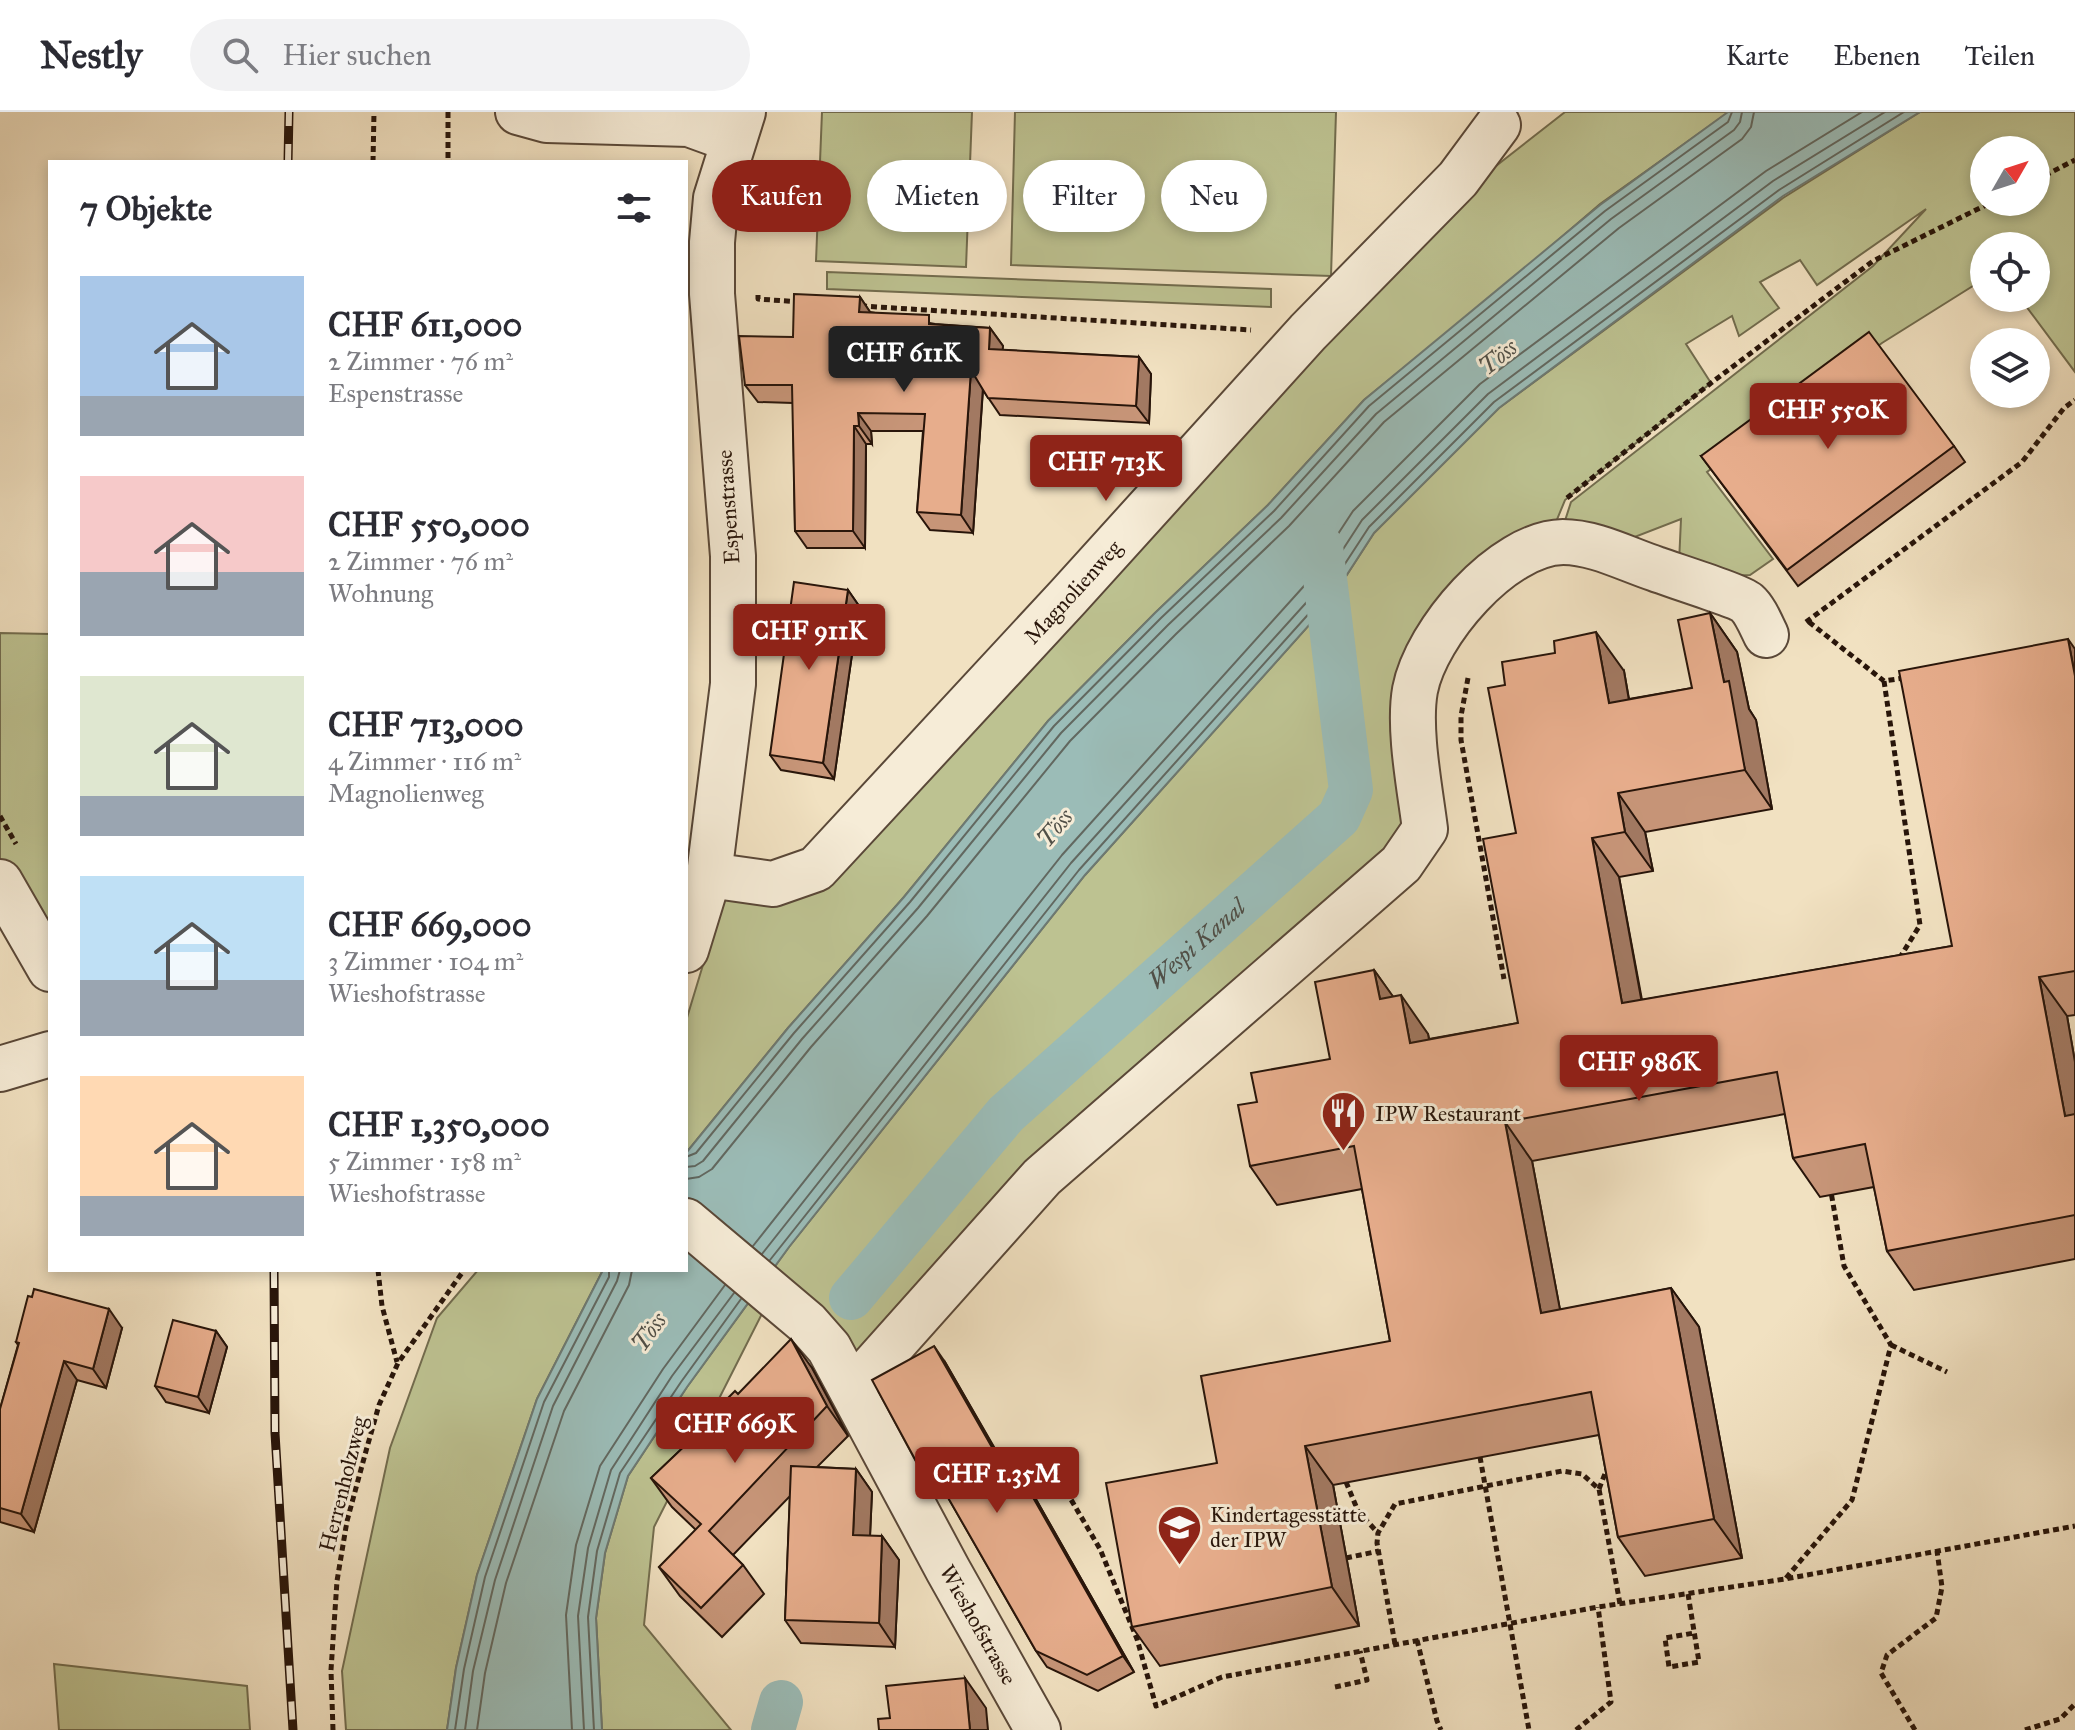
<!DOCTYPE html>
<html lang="de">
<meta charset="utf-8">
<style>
:root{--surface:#fff;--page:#f2f2f3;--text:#2b2b33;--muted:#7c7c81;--line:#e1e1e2;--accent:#8f2418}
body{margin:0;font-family:"IM FELL Great Primer",serif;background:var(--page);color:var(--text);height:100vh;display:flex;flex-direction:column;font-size:30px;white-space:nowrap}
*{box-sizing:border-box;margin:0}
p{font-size:26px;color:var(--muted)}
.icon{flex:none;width:44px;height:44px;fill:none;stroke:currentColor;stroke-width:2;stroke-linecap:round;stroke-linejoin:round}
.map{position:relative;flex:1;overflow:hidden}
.panel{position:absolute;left:48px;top:48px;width:640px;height:1112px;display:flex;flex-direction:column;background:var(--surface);border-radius:0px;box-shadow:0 4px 12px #0003}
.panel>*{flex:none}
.banner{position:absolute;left:712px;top:48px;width:760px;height:72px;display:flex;gap:16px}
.needle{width:52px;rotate:51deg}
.fabs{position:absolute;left:1970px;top:24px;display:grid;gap:16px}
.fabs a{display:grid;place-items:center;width:80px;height:80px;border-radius:50%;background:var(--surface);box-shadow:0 4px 12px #0003;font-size:40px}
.price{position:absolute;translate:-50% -68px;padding:0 18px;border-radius:8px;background:var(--accent);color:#fff;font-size:26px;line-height:52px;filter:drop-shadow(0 2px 4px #0008)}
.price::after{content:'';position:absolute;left:50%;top:48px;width:24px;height:18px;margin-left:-12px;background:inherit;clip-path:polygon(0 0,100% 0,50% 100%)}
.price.selected{background:#222;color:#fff}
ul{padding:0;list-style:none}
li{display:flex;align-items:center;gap:24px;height:200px;padding:0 32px}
li span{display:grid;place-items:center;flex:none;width:224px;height:160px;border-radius:0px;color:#555}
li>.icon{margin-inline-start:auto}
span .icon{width:96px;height:96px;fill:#fffc;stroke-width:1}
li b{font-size:34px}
h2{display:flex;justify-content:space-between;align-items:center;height:96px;padding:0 32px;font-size:34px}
.tag{padding:0 28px;border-radius:36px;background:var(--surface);box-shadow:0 4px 12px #0003;font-size:28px;line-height:72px}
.tag.selected{background:var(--accent);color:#fff}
header{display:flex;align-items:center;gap:48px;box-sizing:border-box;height:112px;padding:0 40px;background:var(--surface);border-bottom:2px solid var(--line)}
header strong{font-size:38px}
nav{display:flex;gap:44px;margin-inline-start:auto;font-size:28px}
.search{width:560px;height:72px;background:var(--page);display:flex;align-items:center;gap:20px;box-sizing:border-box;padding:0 28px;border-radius:44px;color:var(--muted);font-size:30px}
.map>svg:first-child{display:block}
</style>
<header>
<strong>Nestly</strong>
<div class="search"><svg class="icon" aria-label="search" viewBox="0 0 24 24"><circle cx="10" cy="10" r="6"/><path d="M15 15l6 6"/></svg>Hier suchen</div>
<nav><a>Karte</a><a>Ebenen</a><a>Teilen</a></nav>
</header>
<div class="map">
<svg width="2075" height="1618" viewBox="0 0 2075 1618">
<rect width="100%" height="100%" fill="#f1e1c1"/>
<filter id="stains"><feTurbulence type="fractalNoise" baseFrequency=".0025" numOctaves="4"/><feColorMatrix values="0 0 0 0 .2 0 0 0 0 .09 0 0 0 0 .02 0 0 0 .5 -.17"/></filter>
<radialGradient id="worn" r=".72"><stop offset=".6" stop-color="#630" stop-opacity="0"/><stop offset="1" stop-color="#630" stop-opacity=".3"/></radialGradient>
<g fill="#bdc291" stroke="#726c4e" stroke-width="2" fill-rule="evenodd">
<polygon points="822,0 972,0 966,155 816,149"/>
<polygon points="1015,0 1336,0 1331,164 1011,153"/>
<polygon points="1565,0 1729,0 1600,92 1501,177 1364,288 1268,393 1155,501 1048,609 904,785 788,916 686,1041 686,909 729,767 773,772 1450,99 1496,54"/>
<path d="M1920 0H2075V260L2020 186H2036V134H1984V167L1882 231 1707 360 1773 447 1750 463 1726 464 1679 451 1681 407 1627 428 1563 415 1571 390 1873 154 1926 97 1817 173 1800 148 1760 170 1779 196 1739 224 1732 204 1686 232 1711 271 1565 388 1547 432 1432 531 1425 717 869 1259 772 1182 654 1415 644 1513 731 1618H602L596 1506 605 1441 628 1364 687 1275 789 1135 1085 763 1328 492 1374 421 1499 296 1783 86ZM1984 38H2036V90H1984Z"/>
<polygon points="827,160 1271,177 1271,195 827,177"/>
<polygon points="0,521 50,522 50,851 0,770"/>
<polygon points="478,1158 603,1158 537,1287 477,1463 456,1556 447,1618 346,1618 342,1559 390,1336 437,1206"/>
<polygon points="54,1552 247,1574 250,1618 59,1618"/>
</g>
<polygon fill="#9bbcb7" stroke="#6d7972" stroke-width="2" points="1728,0 1920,0 1783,84 1499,296 1374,421 1328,492 1085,763 789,1135 687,1275 628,1364 605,1441 596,1506 602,1618 447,1618 456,1556 477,1463 537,1287 603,1158 686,1158 686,1041 788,916 904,785 1048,609 1155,501 1268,393 1364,288 1600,93"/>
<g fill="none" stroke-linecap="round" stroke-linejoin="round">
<g stroke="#626860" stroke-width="2">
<polyline points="686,1045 696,1041 794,921 910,790 1054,614 1161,506 1274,399 1369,294 1605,99 1728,10 1732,0"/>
<polyline points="686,1055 695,1054 703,1049 802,927 918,796 1061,621 1168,513 1281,406 1376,302 1611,107 1734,18 1740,10 1742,0"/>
<polyline points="686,1067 699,1065 712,1057 811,935 927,804 1070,629 1176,522 1289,414 1384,310 1619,116 1742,27 1751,15 1754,0"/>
<polyline points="753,1134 1062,743 1304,474 1353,399 1480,272 1766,59 1862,0"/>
<polyline points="762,1142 1071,751 1314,482 1362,408 1488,282 1773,69 1885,0"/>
<polyline points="770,1148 1079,758 1322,487 1369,415 1494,290 1779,78 1904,0"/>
<polyline points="455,1618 464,1557 485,1465 544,1290 609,1165 609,1158"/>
<polyline points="465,1618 473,1559 495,1468 553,1294 617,1169 620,1158"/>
<polyline points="477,1618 485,1561 506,1471 564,1299 629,1173 632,1158"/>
<polyline points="572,1618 566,1503 576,1433 600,1354 663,1257 725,1173"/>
<polyline points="584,1618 578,1504 588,1436 611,1358 672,1264 734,1181"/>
<polyline points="594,1618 588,1505 597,1439 620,1361 681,1270 741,1187"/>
</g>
<g stroke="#9bbcb7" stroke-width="44">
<path id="s1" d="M851 1186 1006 1002 1339 705 1351 678 1321 434"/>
<polyline points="773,1618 781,1590"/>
</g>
<defs>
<g id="minor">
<polyline points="518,0 547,8 689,12 733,28"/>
<path id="s2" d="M709 763 773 772 816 757 1068 485 1308 220 1458 67 1498 13"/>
<polyline points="0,770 50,857"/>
<polyline points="686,838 709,763 733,572 733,444 712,182 712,130 716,86 743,0"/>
<polyline points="0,957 50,942"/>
<path id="s3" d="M686 1109 807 1211 829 1236 948 1458 1038 1618"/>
<path d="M849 1271 869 1259 1042 1065 1401 752 1425 717C1420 677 1408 617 1415 578 1426 521 1502 431 1563 430 1594 430 1626 447 1656 457 1672 463 1739 484 1747 491 1755 498 1761 513 1766 523"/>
</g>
</defs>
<use href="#minor" stroke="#5a4838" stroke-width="48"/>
<g stroke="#28150a" stroke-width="5" stroke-dasharray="6 4" stroke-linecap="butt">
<polyline points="448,0 448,48 450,50"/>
<polyline points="373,50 374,0"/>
<polyline points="2036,68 2075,48"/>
<polyline points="758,183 758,187 800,190"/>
<polyline points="861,194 1251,218"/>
<polyline points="1567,386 1711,271 1873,149 1992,90"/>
<polyline points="1806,510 2022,350 2064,296 2075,288"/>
<polyline points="1809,510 1884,569 1904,566"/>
<polyline points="1468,566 1461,604 1461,628 1504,867"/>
<polyline points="1884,569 1920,813 1899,847"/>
<polyline points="0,704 16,732"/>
<polyline points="378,1158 382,1194 397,1250"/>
<polyline points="1891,1233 1947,1260"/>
<polyline points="1480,1345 1529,1618"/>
<polyline points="1056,1362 1100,1437 1137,1527 1156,1594 1222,1565 1598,1495 1785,1467 2075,1414"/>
<polyline points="1346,1370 1358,1399 1378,1421"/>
<polyline points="1599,1377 1608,1354"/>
<polyline points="1346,1446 1379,1439"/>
<polyline points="1786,1466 1852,1388 1891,1233 1844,1154 1831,1080"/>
<polyline points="1688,1482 1699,1550 1669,1555 1665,1526 1694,1521"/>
<polyline points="1417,1528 1437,1609 1441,1618"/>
<polyline points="1395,1532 1377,1431 1378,1421 1395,1392 1562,1359 1582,1362 1599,1377 1620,1492"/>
<polyline points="1335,1575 1367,1568 1360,1539"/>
<polyline points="333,1618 331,1558 337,1469 347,1409 366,1339 379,1293 398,1251 464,1158"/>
<polyline points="1576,1618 1611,1590 1598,1495"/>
<polyline points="1915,1618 1881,1561 1887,1543 1936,1506 1942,1475 1937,1439"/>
<polyline points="2025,1618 2060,1607 2075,1592"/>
</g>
<use href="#minor" stroke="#f6ecd7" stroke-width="44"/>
<defs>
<g id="rail">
<polyline points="288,50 289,0"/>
<polyline points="274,1158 275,1321 293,1618"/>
</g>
</defs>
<use href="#rail" stroke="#28150a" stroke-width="9"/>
<use href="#rail" stroke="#f6ecd7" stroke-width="6" stroke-dasharray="18" stroke-linecap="butt"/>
</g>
<g fill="#c79578" stroke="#28150a" stroke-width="2">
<polygon points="860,185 870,200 935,212 990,216 1003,234 1002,238 1139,245 1151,262 1149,311 1000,303 983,278 973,421 930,418 917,400 923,319 871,319 872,332 866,332 865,436 807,436 795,419 793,291 758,290 745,273 793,225"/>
<polygon points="1954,334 1965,350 1798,474 1701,344"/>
<polygon points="848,478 859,494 834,667 781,658 770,643"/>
<polygon points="1710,501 1737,540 1749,597 1756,608 1772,697 1645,720 1653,759 1619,765 1642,888 1952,834 2075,537 2075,903 2067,904 2075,950 2075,1147 1914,1178 1887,1139 1874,1075 1820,1085 1793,1046 1785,1002 1532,1049 1560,1198 1671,1176 1699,1215 1742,1446 1645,1464 1618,1425 1599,1323 1333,1373 1359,1514 1160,1554 1132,1515 1217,1351 1390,1229 1362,1077 1277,1093 1250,1054 1257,990 1330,947 1374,858 1393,885 1428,922 1429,927 1518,911 1516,721 1624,559 1629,587 1692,576"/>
<polygon points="122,1216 106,1276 77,1268 34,1420 0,1410 0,1297 18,1233 16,1230"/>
<polygon points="216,1219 227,1235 209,1301 166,1290 155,1274"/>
<polygon points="945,1250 1010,1364 1018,1359 1029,1375 1134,1560 1098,1579 1047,1555 1036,1539 934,1361 934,1378 923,1362"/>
<polygon points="812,1256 848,1324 817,1355 856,1357 872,1380 870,1424 882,1424 899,1448 895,1535 801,1531 785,1508 790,1384 733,1443 743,1453 764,1482 722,1525 680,1484 659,1455 696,1418 672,1395 651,1366 712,1308 710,1304 738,1282"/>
</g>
<g fill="#a27962" stroke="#28150a" stroke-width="2">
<polygon points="860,185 872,203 859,200"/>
<polygon points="990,216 1003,234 1001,255 989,237"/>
<polygon points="1139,245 1151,262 1149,311 1136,294"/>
<polygon points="971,258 983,275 973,421 961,403"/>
<polygon points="858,301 871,319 872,332 859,314"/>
<polygon points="854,314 866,332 865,436 853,419"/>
<polygon points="848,478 859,494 834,667 823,651"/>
<polygon points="1710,501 1737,540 1749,597 1756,608 1772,697 1745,658 1724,570"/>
<polygon points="1596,520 1624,559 1636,630 1609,591"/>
<polygon points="2068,527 2075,537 2075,564"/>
<polygon points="1618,681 1645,720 1653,759 1625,720"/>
<polygon points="1592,726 1619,765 1649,930 1622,891"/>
<polygon points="1374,858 1402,897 1380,887"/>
<polygon points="2039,865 2067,904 2075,950 2075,1019 2065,1004"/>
<polygon points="1401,883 1428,922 1437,970 1410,931"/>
<polygon points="1505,1010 1532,1049 1568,1240 1541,1201"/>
<polygon points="1671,1176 1699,1215 1742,1446 1714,1407"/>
<polygon points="109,1197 122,1216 106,1276 93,1257"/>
<polygon points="216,1219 227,1235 209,1301 198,1285"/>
<polygon points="791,1227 812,1256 848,1324 827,1294"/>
<polygon points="934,1234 945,1250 1020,1380 1009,1365"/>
<polygon points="64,1249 77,1268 34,1420 21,1402"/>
<polygon points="1305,1334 1333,1373 1359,1514 1332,1475"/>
<polygon points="923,1342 934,1358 934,1378 923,1362"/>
<polygon points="856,1357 872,1380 869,1446 853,1423"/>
<polygon points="1018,1359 1029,1375 1134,1560 1123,1544"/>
<polygon points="882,1424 899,1448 895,1535 879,1511"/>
<polygon points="965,1566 986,1596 988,1618 970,1618"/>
</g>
<g fill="#e7ad8c" stroke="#28150a" stroke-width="2">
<polygon points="794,182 860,185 859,200 929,203 929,212 990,216 989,237 1139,245 1136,294 988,286 971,258 961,403 917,400 925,302 858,301 859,314 854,314 853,419 795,419 792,273 745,273 739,224 793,225"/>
<polygon points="1869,220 1954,334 1787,458 1701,344"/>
<polygon points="794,470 848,478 823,651 770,643"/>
<polygon points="1710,501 1724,570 1729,569 1745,658 1618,681 1625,720 1592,726 1622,891 1952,834 1899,559 2068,527 2075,564 2075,859 2039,865 2065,1004 2075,1002 2075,1103 1887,1139 1865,1032 1793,1046 1777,960 1505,1010 1541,1201 1671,1176 1714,1407 1618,1425 1591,1280 1305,1334 1332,1475 1132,1515 1106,1371 1217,1351 1201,1264 1390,1229 1354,1034 1250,1054 1238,993 1257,990 1251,961 1330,947 1315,870 1374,858 1380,887 1401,883 1410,931 1518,911 1483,727 1516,721 1488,576 1505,573 1502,550 1555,541 1554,529 1596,520 1609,591 1692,576 1678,508"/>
<polygon points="34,1177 109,1197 93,1257 64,1249 21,1402 0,1396 0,1297 19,1231 16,1230 28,1184 32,1185"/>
<polygon points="173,1208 216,1219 198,1285 155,1274"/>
<polygon points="791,1227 827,1294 709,1419 743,1453 701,1496 659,1455 701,1412 651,1366 713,1307 710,1304 735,1279 738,1282"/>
<polygon points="934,1234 1009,1365 1018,1359 1123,1544 1087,1563 1036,1539 923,1342 923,1362 872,1268"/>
<polygon points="791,1354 856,1357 853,1423 882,1424 879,1511 785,1508"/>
<polygon points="965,1566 970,1618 879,1618 878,1607 890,1606 886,1574"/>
</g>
<defs>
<symbol id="restaurant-pin" viewBox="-11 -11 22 30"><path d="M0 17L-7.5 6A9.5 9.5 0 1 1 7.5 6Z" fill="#8f2418" stroke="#f6ecd7"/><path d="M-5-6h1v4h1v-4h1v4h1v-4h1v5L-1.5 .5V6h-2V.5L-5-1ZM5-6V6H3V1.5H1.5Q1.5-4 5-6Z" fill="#fff"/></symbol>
<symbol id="school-pin" viewBox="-11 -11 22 30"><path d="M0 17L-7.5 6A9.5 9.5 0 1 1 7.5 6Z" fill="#8f2418" stroke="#f6ecd7"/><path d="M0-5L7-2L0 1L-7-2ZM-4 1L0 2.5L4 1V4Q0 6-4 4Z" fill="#fff"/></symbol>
</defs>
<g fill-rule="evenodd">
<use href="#restaurant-pin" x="1318" y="976" width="51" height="69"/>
<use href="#school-pin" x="1154" y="1390" width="51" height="69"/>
</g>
<g text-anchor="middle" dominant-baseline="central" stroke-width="6" stroke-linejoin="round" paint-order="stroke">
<g font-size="22" fill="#28150a" stroke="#f6ecd7">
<text transform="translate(728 395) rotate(-94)">Espenstrasse</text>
<text stroke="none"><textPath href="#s2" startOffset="488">Magnolienweg</textPath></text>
<text transform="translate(343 1372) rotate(-76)">Herrenholzweg</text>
<text stroke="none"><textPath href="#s3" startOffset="506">Wieshofstrasse</textPath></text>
</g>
<g font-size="22" fill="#28150a" stroke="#f6ecd7" text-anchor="start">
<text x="1375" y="1001">IPW Restaurant</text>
<text x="1210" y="1402">Kindertagesstätte<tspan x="1210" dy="25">der IPW</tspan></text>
</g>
<g font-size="24" font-style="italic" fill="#504f47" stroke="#f6ecd7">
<text transform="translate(1498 245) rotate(-39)">Töss</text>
<text transform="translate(1055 716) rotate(-50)">Töss</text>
<text stroke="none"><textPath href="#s1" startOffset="496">Wespi Kanal</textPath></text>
<text transform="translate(649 1220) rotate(-54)">Töss</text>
</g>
</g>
<rect width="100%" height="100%" filter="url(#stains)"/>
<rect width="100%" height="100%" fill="url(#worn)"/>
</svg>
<div class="fabs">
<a><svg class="needle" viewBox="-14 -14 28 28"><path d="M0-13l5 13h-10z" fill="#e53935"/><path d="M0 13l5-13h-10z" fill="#7c7c81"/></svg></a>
<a><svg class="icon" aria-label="locate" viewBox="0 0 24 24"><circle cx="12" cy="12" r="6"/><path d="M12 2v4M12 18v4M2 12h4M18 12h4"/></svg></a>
<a><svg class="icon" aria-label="layers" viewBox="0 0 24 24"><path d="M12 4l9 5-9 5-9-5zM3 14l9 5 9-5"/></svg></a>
</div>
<b class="price selected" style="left:904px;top:282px">CHF 611K</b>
<b class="price" style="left:1828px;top:339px">CHF 550K</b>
<b class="price" style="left:1106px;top:391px">CHF 713K</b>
<b class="price" style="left:809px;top:560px">CHF 911K</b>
<b class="price" style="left:1639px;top:991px">CHF 986K</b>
<b class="price" style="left:735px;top:1353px">CHF 669K</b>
<b class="price" style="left:997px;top:1403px">CHF 1.35M</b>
<div class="banner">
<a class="tag selected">Kaufen</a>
<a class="tag">Mieten</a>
<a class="tag">Filter</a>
<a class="tag">Neu</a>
</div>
<section class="panel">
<h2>7 Objekte<svg class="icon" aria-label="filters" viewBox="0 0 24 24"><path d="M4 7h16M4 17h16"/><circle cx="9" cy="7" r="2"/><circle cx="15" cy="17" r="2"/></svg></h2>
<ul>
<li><span style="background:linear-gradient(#a9c7e8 75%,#9aa5b1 0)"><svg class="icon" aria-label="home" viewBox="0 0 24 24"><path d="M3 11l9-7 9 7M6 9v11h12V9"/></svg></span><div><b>CHF 611,000</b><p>2 Zimmer · 76 m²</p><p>Espenstrasse</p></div></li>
<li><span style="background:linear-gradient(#f6c9c9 60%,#9aa5b1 0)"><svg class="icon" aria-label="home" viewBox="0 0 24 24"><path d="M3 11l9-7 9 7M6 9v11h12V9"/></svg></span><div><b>CHF 550,000</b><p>2 Zimmer · 76 m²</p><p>Wohnung</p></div></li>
<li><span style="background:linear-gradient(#dfe7d0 75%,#9aa5b1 0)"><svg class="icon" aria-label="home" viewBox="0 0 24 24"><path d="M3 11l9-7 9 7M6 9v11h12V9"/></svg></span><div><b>CHF 713,000</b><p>4 Zimmer · 116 m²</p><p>Magnolienweg</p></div></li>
<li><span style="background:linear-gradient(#bfe0f5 65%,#9aa5b1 0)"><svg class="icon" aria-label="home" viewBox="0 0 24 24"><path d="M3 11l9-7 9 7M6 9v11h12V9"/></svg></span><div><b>CHF 669,000</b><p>3 Zimmer · 104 m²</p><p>Wieshofstrasse</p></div></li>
<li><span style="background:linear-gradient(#ffd9b3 75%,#9aa5b1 0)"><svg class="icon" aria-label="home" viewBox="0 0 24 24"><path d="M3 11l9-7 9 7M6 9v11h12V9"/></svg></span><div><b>CHF 1,350,000</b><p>5 Zimmer · 158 m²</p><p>Wieshofstrasse</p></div></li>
</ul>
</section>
</div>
